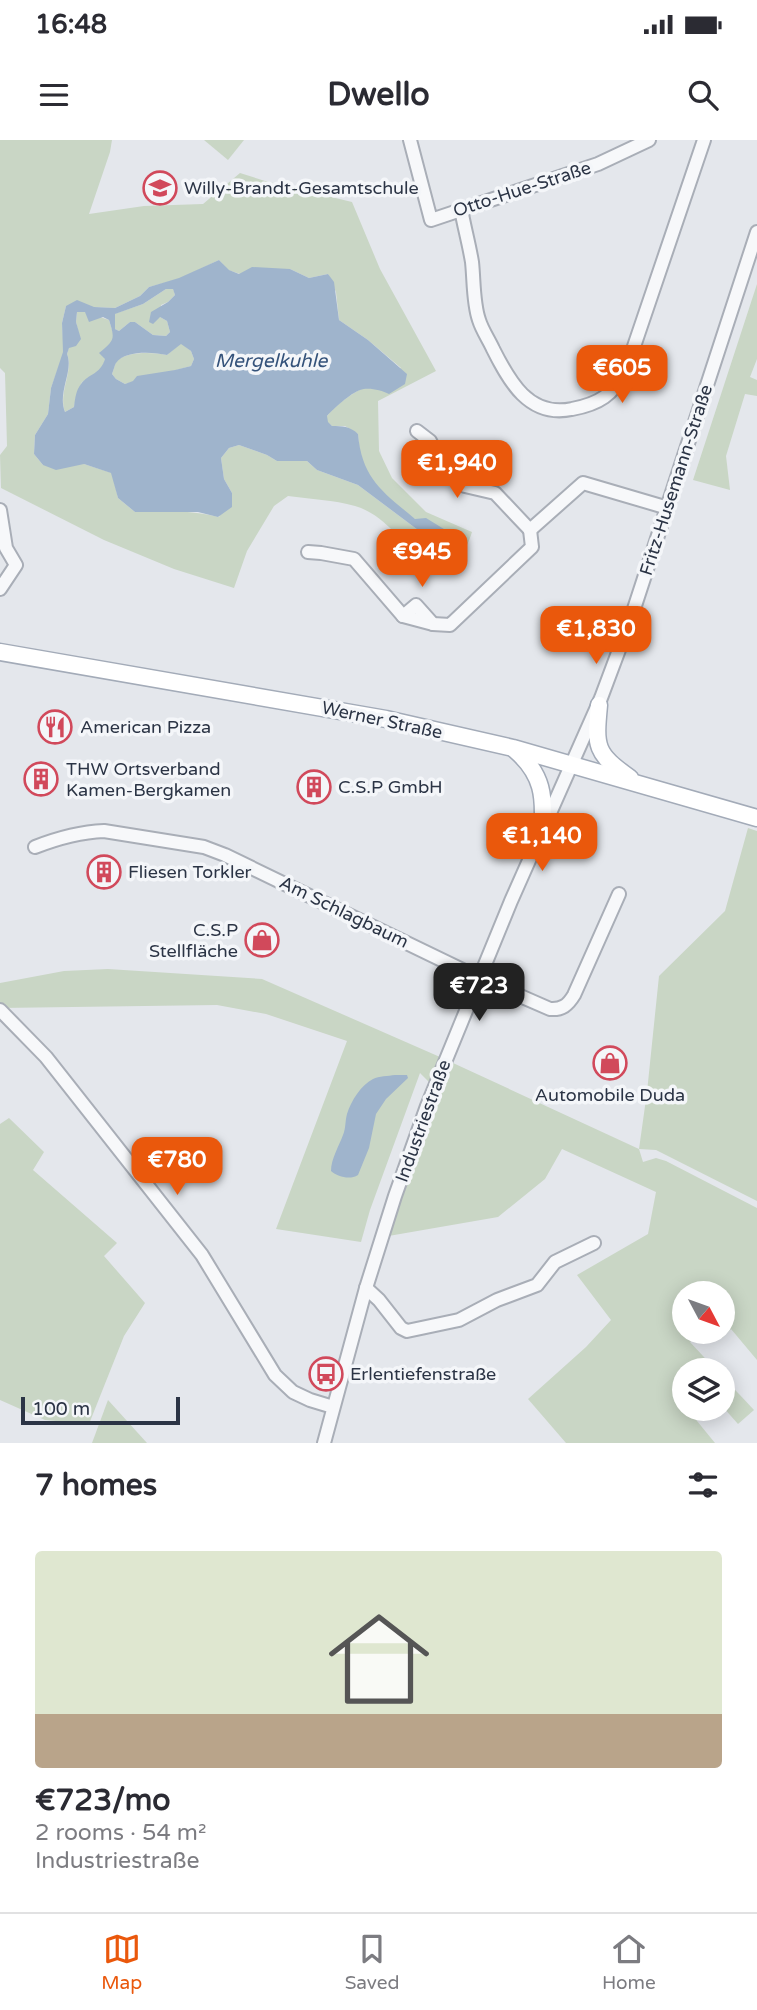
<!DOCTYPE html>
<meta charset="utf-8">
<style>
:root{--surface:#fff;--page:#f2f2f3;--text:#2b2b33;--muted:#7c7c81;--line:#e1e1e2;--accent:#ea580c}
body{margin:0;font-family:"Varela Round",sans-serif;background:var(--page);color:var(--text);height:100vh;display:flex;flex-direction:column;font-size:26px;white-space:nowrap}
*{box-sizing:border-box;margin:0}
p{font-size:23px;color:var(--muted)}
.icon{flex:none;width:38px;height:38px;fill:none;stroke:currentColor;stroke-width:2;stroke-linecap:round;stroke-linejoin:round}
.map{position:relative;height:1303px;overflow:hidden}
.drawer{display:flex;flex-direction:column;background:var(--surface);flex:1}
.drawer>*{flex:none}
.needle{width:46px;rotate:131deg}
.buttons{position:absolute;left:672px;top:1141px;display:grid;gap:14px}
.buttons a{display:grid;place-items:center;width:63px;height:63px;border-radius:50%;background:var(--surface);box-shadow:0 4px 18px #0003;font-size:35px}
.scale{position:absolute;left:21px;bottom:18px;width:159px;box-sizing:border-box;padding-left:7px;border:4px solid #2b3445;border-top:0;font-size:19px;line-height:24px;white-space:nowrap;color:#2b3445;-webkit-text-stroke:5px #f4f6f9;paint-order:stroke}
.price{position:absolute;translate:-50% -60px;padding:0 16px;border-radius:14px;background:var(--accent);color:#fff;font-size:23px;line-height:46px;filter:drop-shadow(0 2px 4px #0008)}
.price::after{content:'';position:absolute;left:50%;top:42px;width:21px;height:16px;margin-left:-10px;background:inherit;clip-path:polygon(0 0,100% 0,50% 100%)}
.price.on{background:#222;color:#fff}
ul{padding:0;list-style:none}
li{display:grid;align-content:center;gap:14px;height:371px;padding:0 35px}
li span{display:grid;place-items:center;height:217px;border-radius:7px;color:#555}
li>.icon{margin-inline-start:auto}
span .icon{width:126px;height:126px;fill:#fffc;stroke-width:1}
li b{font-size:30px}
h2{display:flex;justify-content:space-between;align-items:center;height:84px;padding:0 35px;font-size:30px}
.status{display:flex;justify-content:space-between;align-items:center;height:49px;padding:0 35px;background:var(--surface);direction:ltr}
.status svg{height:19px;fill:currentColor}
header{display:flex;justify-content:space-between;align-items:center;height:91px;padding:0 35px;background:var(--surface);font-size:32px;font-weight:700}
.menu{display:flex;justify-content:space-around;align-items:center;height:98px;border-top:2px solid var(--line);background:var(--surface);font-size:19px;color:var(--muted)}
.menu a{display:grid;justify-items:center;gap:4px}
.menu .on{color:var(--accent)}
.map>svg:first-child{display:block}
</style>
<div class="status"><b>16:48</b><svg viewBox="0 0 49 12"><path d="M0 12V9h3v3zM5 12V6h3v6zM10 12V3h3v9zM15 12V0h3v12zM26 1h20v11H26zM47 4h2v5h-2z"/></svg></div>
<header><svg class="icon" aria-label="menu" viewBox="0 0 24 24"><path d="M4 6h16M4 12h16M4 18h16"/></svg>Dwello<svg class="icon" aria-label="search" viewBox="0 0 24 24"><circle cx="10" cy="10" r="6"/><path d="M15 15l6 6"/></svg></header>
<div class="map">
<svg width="757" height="1303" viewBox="0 0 757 1303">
<rect width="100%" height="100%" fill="#e4e7ec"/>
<g fill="#c9d6c5" fill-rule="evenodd">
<path d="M0 0H112L110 12 89 74 144 66 203 64 240 33 265 41 352 62 380 129 436 231 378 261 379 311 392 338 426 372 472 392C464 419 450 426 423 429 406 405 384 374 355 366 334 360 310 359 288 356L274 366 247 411 234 448 174 429 104 400 1 348 0 315 7 306 5 233 0 228ZM219 120 228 130 240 134 290 129 309 138 328 134 336 152 339 180 368 200 401 228C376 241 345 254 327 276V282L332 286H345L358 294C359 309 361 324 369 336 389 366 425 386 455 405L429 406 432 398 429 392 418 390 358 345 317 330 307 321H277L267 315 239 305 229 308 221 318 224 339 232 353 219 377C191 370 164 371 135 372L118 358 112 333 84 324 43 325 34 314 35 295 48 274 51 248 64 212 62 183 66 166 115 168 140 156 149 147 179 139Z"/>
<polygon points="204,0 244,0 228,20"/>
<polygon points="757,144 757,219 750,237 757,240 757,256 745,254 726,316 730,350 693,340"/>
<polygon points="173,148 175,155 168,162 161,165 160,177 167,181 170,192 166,196 153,195 135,182 130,182 119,191 115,189 114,174 143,164 166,149"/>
<path d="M77 172H85L109 180 114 196 102 228 95 235 82 242 77 253 74 267 65 272C58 252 74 231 67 214L69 207 80 199 76 182Z"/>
<path d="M181 203 191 211 194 219 191 226 125 244 116 239 112 234C113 232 115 224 116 222 124 211 154 212 167 215Z"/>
<polygon points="748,688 757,691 757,1061 656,1010 639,1009 643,1022 656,1018 666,1021 757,1068 757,1220 731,1189 722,1198 716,1192 723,1192 723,1153 684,1153 684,1192 701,1192 690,1202 716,1230 684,1230 684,1269 689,1269 688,1270 715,1303 566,1303 528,1259 586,1207 611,1180 577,1135 648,1094 656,1052 562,1009 545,1039 498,1077 377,1098 431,944 420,933 370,1070 361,1102 276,1089 347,901 266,874 217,865 0,868 0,843 64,831 108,829 262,839 440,917 639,1009 647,952 659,836 725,771"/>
<polygon points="9,978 44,1012 33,1030 117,1103 104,1116 145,1163 124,1196 89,1284 45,1280 0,1260 0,984"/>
<polygon points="723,1237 754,1270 738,1284 723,1267"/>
<polygon points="108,1260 147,1303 92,1303"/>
</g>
<g fill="#9fb4cc" fill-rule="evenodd">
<path d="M219 120 229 130 239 134 252 127 290 129 309 138 328 134 334 142 339 180 368 200 407 234 405 244 389 254C381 250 368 247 360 250 351 253 333 269 327 276L328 282 332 286C342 286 350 286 358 294 362 339 383 352 415 379L426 378 452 394 455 405 447 416 440 419C428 415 429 408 432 398L429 392 418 390 358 345 317 330 307 321H277L267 315 239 305 229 308 221 318 224 339 232 353V367L218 377 198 372H135L118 358 111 333 84 324 56 330 43 325 34 314 35 295 48 274 51 248 63 212 62 183 66 166 77 160 94 167 115 168 140 156 149 147 179 138ZM166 149H173L175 155 168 162 151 172 149 182 153 184 160 177 167 181 170 192 166 196 153 195 135 182H130L119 191 115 189V174L143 164ZM77 172H85L89 182 103 177 109 180C115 199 115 200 99 213L105 219C100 235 89 233 81 244 76 250 75 259 74 267L65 272C57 252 74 231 67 214L69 208 76 206 81 199 76 182ZM181 204 191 211 194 219 191 226 175 230 137 236 133 241 125 244 116 239 112 234C113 232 115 224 116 223 125 210 153 212 167 215Z"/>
<path d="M395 935H407L408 938 386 959 376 974 369 1008 358 1035C350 1040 338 1037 331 1031 331 1019 339 1006 343 995 346 988 345 981 347 974 351 961 361 945 373 939 379 936 388 936 395 935Z"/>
</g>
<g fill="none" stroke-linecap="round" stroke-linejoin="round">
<defs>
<g id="minor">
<polyline points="410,0 431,80 598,24 649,0"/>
<path d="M461 69C464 86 469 104 472 122 474 140 473 163 479 180 482 190 489 200 493 209 509 241 529 278 572 269 599 264 613 255 626 230L704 0"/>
<polyline points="417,291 430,301 443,328 448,333 465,346 495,353 530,390"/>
<polyline points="0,370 6,408 16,425 0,449"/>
<polyline points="530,390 583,343 668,368"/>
<polyline points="308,412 321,413 354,419 403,476 433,484 450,485 532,407 530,390"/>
<polyline points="403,476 416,465 433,484"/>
<path d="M35 707C58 698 80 692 104 691L204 707 225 715 479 838 550 869C562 870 568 865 574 855L619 754"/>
<polyline points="0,870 46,917 202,1115 275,1235 293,1252 310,1260 333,1267"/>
<polyline points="366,1148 379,1160 401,1188 407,1191 459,1180 497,1160 537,1145 555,1122 594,1103"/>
<polyline points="324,1303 366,1148 395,1056 427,966 511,761 601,558 632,475 757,92"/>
</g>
<g id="major">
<polyline points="0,512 386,579 513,608 757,678"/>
<path d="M599 565C595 607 595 613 630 638"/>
<path d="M515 610C543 634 545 657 542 692"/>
</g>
</defs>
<use href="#minor" stroke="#a9aeb7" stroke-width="16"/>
<use href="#major" stroke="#a3abb8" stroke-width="19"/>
<use href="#minor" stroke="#f7f8fa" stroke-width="12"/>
<use href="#major" stroke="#fff" stroke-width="16"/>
</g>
<defs>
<symbol id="school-ring" viewBox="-11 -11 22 22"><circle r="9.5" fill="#f4f6f9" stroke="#d1495b" stroke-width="1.5"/><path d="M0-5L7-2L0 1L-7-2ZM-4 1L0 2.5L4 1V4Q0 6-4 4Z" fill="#d1495b"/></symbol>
<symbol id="restaurant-ring" viewBox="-11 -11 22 22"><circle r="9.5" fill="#f4f6f9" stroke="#d1495b" stroke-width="1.5"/><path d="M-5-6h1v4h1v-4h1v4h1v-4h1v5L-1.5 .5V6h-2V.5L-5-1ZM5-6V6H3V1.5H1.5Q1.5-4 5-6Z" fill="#d1495b"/></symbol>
<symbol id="building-ring" viewBox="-11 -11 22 22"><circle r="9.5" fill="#f4f6f9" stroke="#d1495b" stroke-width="1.5"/><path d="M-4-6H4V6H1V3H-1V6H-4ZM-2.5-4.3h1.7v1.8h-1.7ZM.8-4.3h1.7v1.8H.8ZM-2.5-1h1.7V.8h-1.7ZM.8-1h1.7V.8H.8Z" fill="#d1495b"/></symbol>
<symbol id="shop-ring" viewBox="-11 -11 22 22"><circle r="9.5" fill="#f4f6f9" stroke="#d1495b" stroke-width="1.5"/><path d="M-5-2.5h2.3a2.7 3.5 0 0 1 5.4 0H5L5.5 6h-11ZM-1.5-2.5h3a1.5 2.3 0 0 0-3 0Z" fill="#d1495b"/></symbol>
<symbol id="bus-ring" viewBox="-11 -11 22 22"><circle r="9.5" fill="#f4f6f9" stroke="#d1495b" stroke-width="1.5"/><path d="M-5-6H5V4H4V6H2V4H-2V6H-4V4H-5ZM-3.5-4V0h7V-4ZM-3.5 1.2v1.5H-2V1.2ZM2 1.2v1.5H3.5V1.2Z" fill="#d1495b"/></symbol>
</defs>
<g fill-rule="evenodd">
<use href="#school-ring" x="141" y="29" width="38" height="38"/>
<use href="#restaurant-ring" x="36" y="568" width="38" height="38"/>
<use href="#building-ring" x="22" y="620" width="38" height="38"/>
<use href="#building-ring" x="295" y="628" width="38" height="38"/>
<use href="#building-ring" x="85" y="713" width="38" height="38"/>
<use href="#shop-ring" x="243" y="781" width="38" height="38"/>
<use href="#shop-ring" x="591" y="904" width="38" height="38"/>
<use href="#bus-ring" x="307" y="1215" width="38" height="38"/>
</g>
<g text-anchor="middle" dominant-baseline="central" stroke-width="7" stroke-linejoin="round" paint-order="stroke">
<g font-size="18" fill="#2b3445" stroke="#f4f6f9" text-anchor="start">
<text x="184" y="48">Willy-Brandt-Gesamtschule</text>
<text x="80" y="587">American Pizza</text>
<text x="66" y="629">THW Ortsverband<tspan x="66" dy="21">Kamen-Bergkamen</tspan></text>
<text x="338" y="647">C.S.P GmbH</text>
<text x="128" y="732">Fliesen Torkler</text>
<text x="238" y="790" text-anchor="end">C.S.P<tspan x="238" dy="21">Stellfläche</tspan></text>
<text x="610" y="955" text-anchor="middle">Automobile Duda</text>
<text x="350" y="1234">Erlentiefenstraße</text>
</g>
<g font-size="18" fill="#2b3445" stroke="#f4f6f9">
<text transform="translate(522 49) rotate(-18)">Otto-Hue-Straße</text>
<text transform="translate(676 340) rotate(-72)">Fritz-Husemann-Straße</text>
<text transform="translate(382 580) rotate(12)">Werner Straße</text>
<text transform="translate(344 772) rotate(26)">Am Schlagbaum</text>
<text transform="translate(423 981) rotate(-70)">Industriestraße</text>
</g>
<g font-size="19" font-style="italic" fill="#34527a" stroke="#f4f6f9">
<text x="271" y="221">Mergelkuhle</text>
</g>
</g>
</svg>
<div class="buttons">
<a><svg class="needle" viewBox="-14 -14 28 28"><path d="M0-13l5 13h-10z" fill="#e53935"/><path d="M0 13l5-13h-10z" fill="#7c7c81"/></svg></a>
<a><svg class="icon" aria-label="layers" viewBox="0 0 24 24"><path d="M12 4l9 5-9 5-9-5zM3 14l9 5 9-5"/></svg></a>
</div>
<div class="scale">100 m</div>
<b class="price" style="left:622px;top:265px">€605</b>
<b class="price" style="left:457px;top:360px">€1,940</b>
<b class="price" style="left:422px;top:449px">€945</b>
<b class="price" style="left:596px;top:526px">€1,830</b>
<b class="price" style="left:542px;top:733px">€1,140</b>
<b class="price on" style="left:479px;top:883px">€723</b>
<b class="price" style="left:177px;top:1057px">€780</b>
</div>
<section class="drawer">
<h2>7 homes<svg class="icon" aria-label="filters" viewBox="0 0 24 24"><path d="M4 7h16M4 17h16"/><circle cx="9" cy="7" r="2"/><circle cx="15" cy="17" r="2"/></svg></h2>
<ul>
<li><span style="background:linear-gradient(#dfe7d0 75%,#b9a48a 0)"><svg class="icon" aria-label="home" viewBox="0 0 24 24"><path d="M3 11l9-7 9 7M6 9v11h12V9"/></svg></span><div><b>€723/mo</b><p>2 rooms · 54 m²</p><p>Industriestraße</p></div></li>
</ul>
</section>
<nav class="menu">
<a class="on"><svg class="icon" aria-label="map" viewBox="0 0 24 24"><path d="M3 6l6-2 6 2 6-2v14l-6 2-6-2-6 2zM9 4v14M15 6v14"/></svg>Map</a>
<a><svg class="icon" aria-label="saved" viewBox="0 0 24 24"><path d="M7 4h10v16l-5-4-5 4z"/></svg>Saved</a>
<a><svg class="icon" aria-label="home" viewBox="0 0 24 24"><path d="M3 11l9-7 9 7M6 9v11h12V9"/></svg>Home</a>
</nav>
